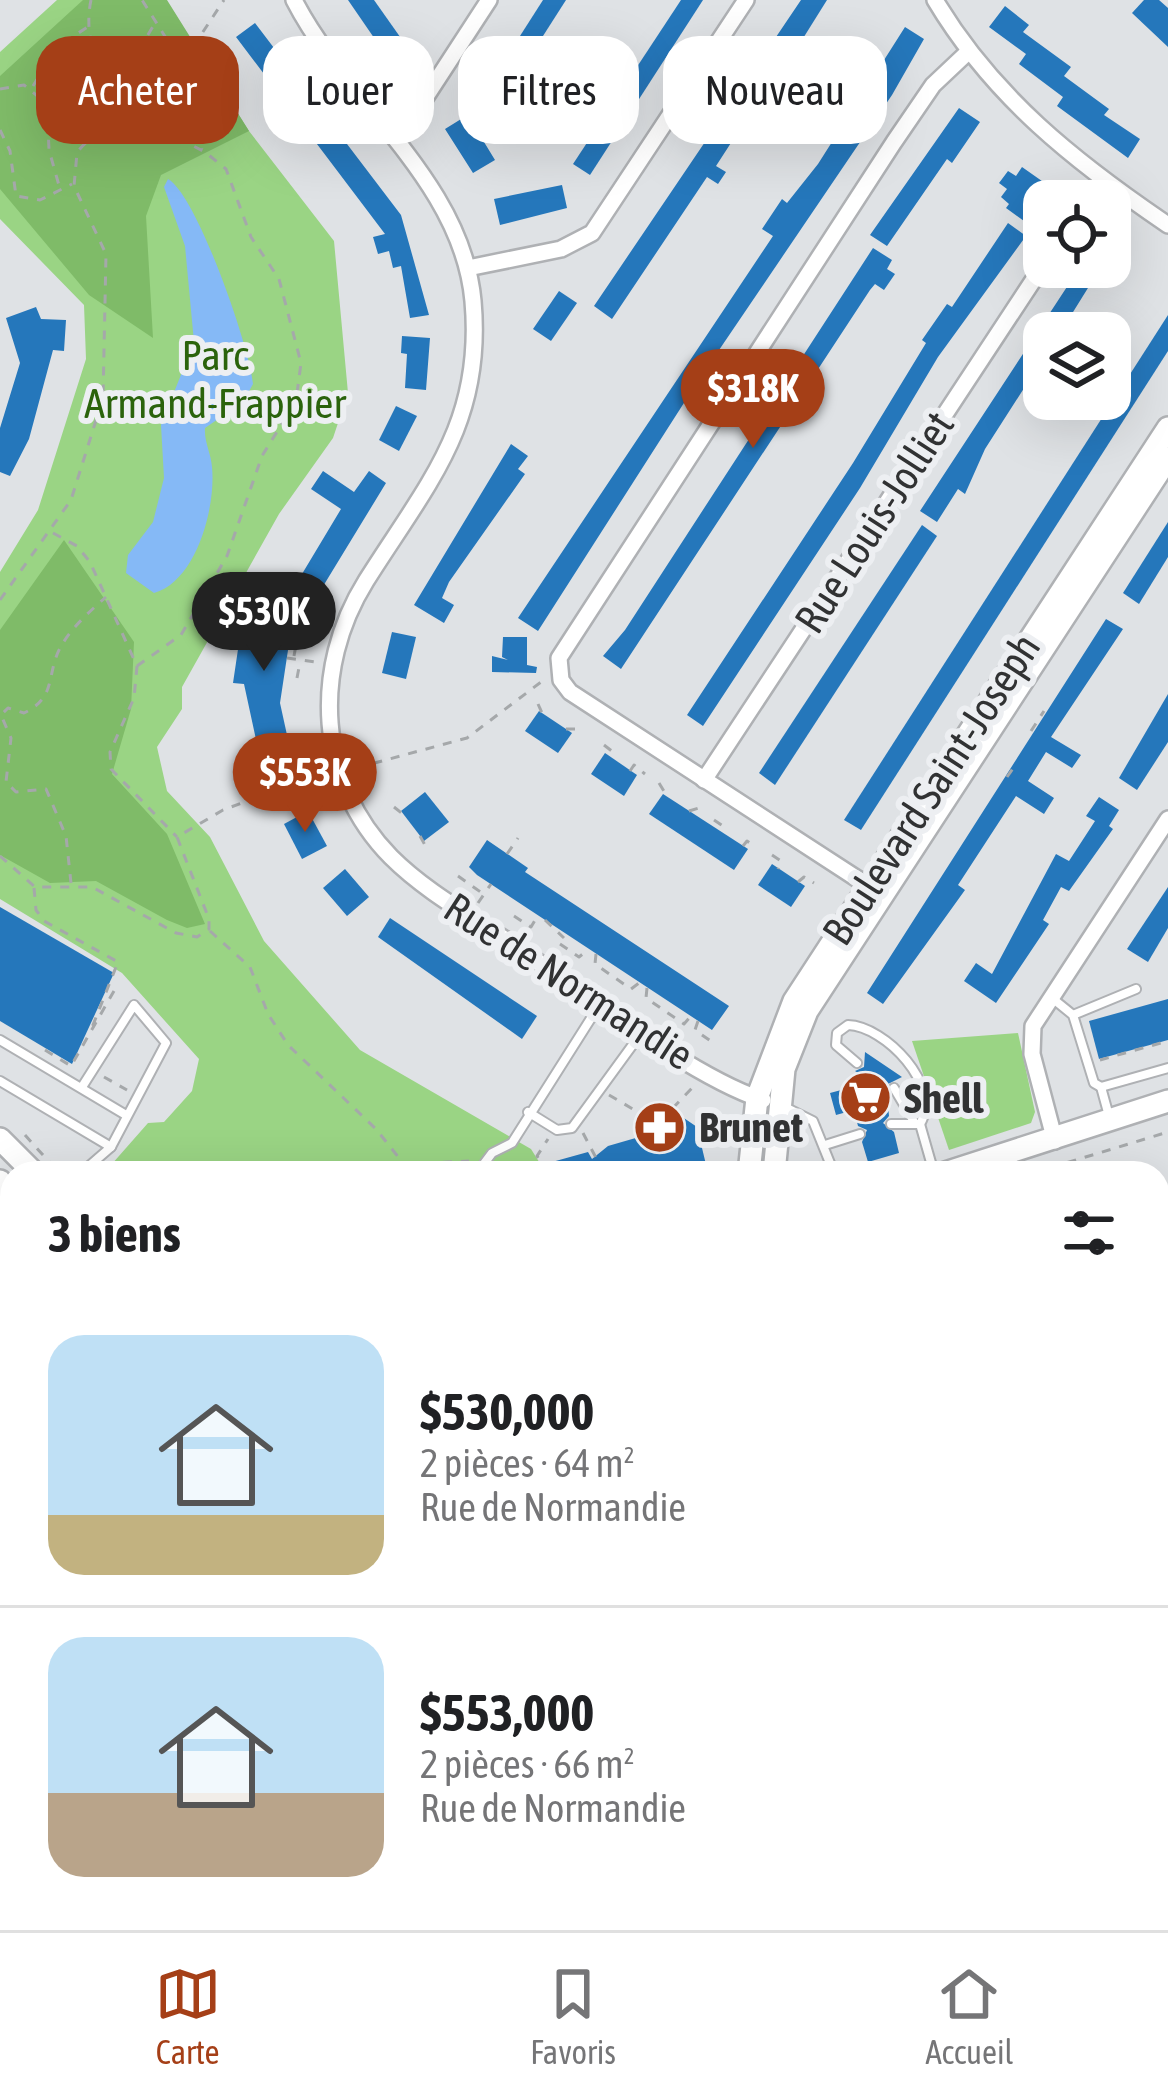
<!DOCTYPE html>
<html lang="fr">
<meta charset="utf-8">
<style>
:root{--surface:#fff;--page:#f6f6f6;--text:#202124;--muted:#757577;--line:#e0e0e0;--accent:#a53f17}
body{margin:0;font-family:"Asap Condensed",sans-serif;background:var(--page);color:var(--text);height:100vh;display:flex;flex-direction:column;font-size:45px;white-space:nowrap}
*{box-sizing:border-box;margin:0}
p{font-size:39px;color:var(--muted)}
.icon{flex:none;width:66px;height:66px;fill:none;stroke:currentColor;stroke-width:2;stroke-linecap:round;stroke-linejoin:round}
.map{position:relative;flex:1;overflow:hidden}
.side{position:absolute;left:0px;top:1161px;width:1170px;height:771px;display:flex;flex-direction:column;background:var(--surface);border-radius:36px 36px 0 0;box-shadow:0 12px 48px #0002}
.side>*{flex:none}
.banner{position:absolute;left:36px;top:36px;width:1098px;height:108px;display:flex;gap:24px}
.controls{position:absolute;left:1023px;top:180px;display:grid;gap:24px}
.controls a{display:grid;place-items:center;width:108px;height:108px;border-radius:24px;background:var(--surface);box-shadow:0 12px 48px #0002;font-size:60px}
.price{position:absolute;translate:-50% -102px;padding:0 27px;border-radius:42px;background:var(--accent);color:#fff;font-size:39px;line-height:78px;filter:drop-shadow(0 3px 6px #0008)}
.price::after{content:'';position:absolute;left:50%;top:72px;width:36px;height:27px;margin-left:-18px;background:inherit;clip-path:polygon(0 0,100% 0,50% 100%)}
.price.active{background:#222;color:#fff}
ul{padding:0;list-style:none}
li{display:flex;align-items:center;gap:36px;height:300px;padding:0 48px}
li+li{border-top:3px solid var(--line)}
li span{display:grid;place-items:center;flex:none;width:336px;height:240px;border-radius:36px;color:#555}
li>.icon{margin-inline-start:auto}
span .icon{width:144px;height:144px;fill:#fffc;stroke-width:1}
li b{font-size:51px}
h2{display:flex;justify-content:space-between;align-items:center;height:144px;padding:0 48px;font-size:51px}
.tag{padding:0 42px;border-radius:36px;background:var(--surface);box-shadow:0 12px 48px #0002;font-size:42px;line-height:108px}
.tag.active{background:var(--accent);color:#fff}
.menu{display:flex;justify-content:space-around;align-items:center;height:168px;border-top:3px solid var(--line);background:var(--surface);font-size:33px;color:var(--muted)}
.menu a{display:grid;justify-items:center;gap:6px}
.menu .active{color:var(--accent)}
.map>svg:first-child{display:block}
</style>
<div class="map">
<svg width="1168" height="1930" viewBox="0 0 1168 1930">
<rect width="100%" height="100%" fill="#dfe2e5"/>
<g fill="#9ad484">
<polygon points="57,0 166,0 249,131 334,241 348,393 333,438 279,514 182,687 182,709 157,747 167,791 210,837 264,941 360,1050 531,1149 546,1173 104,1173 148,1123 164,1122 192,1091 199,1059 122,973 0,899 0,572 38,510 86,359 84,305 0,219 0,52"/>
<polygon points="1018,1033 1035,1112 1031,1123 949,1150 912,1041"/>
</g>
<g fill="#7fbb68">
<polygon points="83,0 167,0 249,131 161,175 146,216 153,338 89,295 0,189 0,76"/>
<polygon points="64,540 134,642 131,709 112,774 167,834 205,924 187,928 167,920 96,881 50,883 0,855 0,630"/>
</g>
<path fill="#85b9f6" d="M168 179C197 195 250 348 253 384L243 402 205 428C204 442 211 453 212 467 216 506 197 581 154 593L126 573 128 555 153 522 164 478 161 425 194 342 185 246 164 187Z"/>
<g fill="#2577bb">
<polygon points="348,0 374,0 410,51 392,64"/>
<polygon points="543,0 566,0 502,100 486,89"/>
<polygon points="681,0 703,0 590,175 573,164"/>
<polygon points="801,0 827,0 777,80 784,85 774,100 764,92 716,166 726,172 718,184 707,177 612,319 594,306"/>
<polygon points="1144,0 1159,0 1168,8 1168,47 1132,13"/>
<polygon points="1005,6 1029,25 1023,32 1071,67 1064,76 1109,109 1104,115 1140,139 1128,158 1057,106 1063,97 1019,64 1026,54 989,27"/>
<polygon points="255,23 401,215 429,315 410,318 401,266 393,268 389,251 378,254 373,237 385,234 236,37"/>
<polygon points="905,27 924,39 892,95 698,381 538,631 518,618 773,236 762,229 782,199 787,203 818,164"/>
<polygon points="959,108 980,122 952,163 947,159 887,246 870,235"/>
<polygon points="466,116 473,127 486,118 496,135 484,142 495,160 473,173 445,129"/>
<polygon points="1022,167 1049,186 1024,221 1006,208 1009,204 1001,197 1007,189 999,183 1008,171 1016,176"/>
<polygon points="562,185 567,208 500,225 494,199"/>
<polygon points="1008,223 1026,236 938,357 860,488 703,726 687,715 853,463 926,343 922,340 947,304 952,307"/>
<polygon points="873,248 892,260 887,269 895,274 884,290 875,284 870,290 621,669 603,656 625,630"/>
<polygon points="1080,267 1101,267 1060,333 1044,333 1044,357 985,449 965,494 958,489 937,522 920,511"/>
<polygon points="559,291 577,303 551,341 533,329"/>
<polygon points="36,307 41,319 66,320 64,351 53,350 29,439 10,476 0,472 0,428 20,363 6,318"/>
<polygon points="1168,315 1168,351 861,830 844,820"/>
<polygon points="402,336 430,338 426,390 405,388 407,354 401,353"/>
<polygon points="396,406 417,416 399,451 379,440"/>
<polygon points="511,444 528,456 518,469 525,474 449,582 442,598 454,605 444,623 414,605"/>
<polygon points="323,471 354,492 369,471 386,483 311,606 290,594 341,509 311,489"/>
<polygon points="1168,522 1168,557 1139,604 1123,593"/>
<polygon points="922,525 937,536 775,785 759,773"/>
<polygon points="244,609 293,617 280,703 287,735 275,738 279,754 260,758 244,684 233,683"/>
<polygon points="1106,619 1123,629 1051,737 1081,755 1072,768 1046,752 1028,781 1054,798 1044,814 1016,796 958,885 965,890 883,1004 867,993"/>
<polygon points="392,632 416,637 406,679 382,673"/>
<polygon points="503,637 527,637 527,665 537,667 536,673 492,672 492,656 508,660 502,657"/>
<polygon points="1168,694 1168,742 1137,790 1119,778"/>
<polygon points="539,711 572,733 558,753 525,731"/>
<polygon points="605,753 637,775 624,796 591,774"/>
<polygon points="425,792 449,822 424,841 401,811"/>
<polygon points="663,794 748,849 734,870 649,814"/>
<polygon points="1099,797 1119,810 1109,826 1113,829 1069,891 1061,887 1043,920 1049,924 996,1003 964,981 976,963 992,974 1056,854 1069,861 1095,821 1086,816"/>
<polygon points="308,811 327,846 302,859 284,824"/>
<polygon points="487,840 528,868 525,872 729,1006 712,1030 477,875 469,867"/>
<polygon points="772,864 805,886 791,907 758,885"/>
<polygon points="345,869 369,897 347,916 323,888"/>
<polygon points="1168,887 1168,928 1148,962 1127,949"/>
<polygon points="0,907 114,973 72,1064 0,1021"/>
<polygon points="390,918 537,1016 522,1039 378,937"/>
<polygon points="1168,999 1168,1040 1099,1059 1089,1021"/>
<polygon points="865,1052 902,1077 886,1085 889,1116 883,1123 894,1132 899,1153 868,1162 862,1142 867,1130 858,1126 854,1110 836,1115 830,1093 871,1082 855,1071 864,1067"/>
<polygon points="678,1114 697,1127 708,1173 558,1173 552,1162 588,1152 592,1159 608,1146 646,1135 644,1128 655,1121"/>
</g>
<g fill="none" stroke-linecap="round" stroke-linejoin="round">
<defs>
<g id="lane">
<polyline points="1052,998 1073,1015 1094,1083 1101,1087"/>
<polyline points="1073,1015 1136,989"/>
<polyline points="0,1040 126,1115"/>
<path d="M857 1063 836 1045 837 1033 848 1025C885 1026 943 1086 920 1124"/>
<polyline points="0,1081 111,1147 81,1173"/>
<polyline points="82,1087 134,1005 166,1043 111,1147"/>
<polyline points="894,1088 913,1120"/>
<polyline points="785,1107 813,1121 834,1173"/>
<polyline points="528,1112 557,1130 572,1128 642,1032"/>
<polyline points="1109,1116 1101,1087 1168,1068"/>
<polyline points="891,1124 920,1124 934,1173"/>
<polyline points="825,1145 860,1134"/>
<polyline points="483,1173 480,1169 492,1153 512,1143 600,1004"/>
<polyline points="1158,1288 1168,1292"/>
<polyline points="1158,1308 1168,1314"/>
<polyline points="1158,1465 1168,1472"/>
<polyline points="1158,1556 1168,1562"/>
<polyline points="0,1729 12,1723"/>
<polyline points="1158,1890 1168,1875"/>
<polyline points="0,1902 14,1930"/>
<polyline points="448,1920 453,1930"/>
<polyline points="668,1920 678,1930"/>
<polyline points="1057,1920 1072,1930"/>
<polyline points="98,1930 112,1920"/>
<polyline points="140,1930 159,1920"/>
<polyline points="343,1930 340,1924 348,1920"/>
<polyline points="553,1930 562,1920"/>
<polyline points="1131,1930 1138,1920"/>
</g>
<g id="street">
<path d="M294 0C346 102 462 180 473 301 484 424 427 484 366 581 311 669 317 782 391 857 425 891 469 915 509 942 577 987 689 1076 763 1100"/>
<path d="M935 0C993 97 1075 162 1168 225"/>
<polyline points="391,134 418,109 489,0"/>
<polyline points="1085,201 1101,180"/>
<polyline points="468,268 561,249 592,233 746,0"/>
<polyline points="704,780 1044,264"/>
<polyline points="873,889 570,692 561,680 559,658 894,142 933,85 968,52"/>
<polyline points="1055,1141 1032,1054 1033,1026 1168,819"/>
</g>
<g id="secondary">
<polyline points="0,1139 34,1173"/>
<polyline points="749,1173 757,1098 794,1001 1168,428"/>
<polyline points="774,1173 784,1069 807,1011 1168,458"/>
<polyline points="945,1173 1168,1101"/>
<polyline points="0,1181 12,1203"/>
<polyline points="1161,1241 1168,1221"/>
<polyline points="0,1368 12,1366"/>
<polyline points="0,1414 12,1413"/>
<polyline points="204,1920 209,1930"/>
<polyline points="263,1920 268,1930"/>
<polyline points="704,1930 711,1920"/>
</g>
</defs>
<use href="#lane" stroke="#afb1b4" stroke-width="12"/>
<use href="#street" stroke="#afb1b4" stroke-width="20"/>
<use href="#secondary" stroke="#afb1b4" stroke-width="26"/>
<g stroke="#a5a8aa" stroke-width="3" stroke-dasharray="9 9" stroke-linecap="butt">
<path d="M91 0C85 28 90 73 125 74"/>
<polyline points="183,62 224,0"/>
<polyline points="33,86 57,47 89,26"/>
<polyline points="0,89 24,85 47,104 49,150 60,189"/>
<polyline points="188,115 202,149"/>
<polyline points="0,130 10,151 16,196 40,200 72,184"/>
<polyline points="83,143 155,23"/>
<polyline points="53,533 77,546 90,562 137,666 134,698 110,752 111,769 177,837"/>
<path d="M0 600 71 500 103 398 106 254 74 186 77 153C101 115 159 144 188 113L185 68 142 0"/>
<polyline points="294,656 299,628"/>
<polyline points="287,658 315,662"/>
<polyline points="137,666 181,635 227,556 262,456 296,401 301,363 279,279 251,237 226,169 205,152 158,128"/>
<polyline points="297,678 300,662"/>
<polyline points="538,704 542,713"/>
<polyline points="566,729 583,729"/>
<polyline points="1031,731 1044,711"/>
<polyline points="604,745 613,752 610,757"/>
<polyline points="356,768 467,738 545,679"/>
<polyline points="630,771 634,765 645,774"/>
<polyline points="1007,777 1014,767"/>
<polyline points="659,783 667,796"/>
<polyline points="394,807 404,815"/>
<polyline points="689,811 699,808"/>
<polyline points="714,820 723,826 720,831"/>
<polyline points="420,836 426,847"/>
<polyline points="743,846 747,841 756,847"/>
<polyline points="507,854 518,838"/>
<polyline points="772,855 781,861 778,869"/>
<polyline points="0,856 35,887 92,887 176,933 197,937 209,929 209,919 177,837 223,810 323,773"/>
<polyline points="458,876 482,893"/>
<polyline points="798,882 804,877 814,883"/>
<path d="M71 883 66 836 46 789 16 792 6 782 11 738 1 715 8 708 24 713C57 697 46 675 60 648 71 628 89 612 106 597"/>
<polyline points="34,888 36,910 44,921 118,962 91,1030"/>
<polyline points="478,903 491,884"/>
<polyline points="514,916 531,927 538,915"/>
<polyline points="545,920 564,938"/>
<polyline points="210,931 250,967 268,1014 288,1045 376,1129 411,1173"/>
<polyline points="560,944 579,957 589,949"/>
<polyline points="596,954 595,964 631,989 639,983"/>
<polyline points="647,988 646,998 684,1024 691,1016"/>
<polyline points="698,1021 695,1030 712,1042"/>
<polyline points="45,1050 71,1066 118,984"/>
<polyline points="1100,1060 1168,1041"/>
<polyline points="104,1077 127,1090"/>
<polyline points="609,1095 648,1118 671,1110 694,1086"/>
<polyline points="583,1133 604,1173"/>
<polyline points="25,1135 59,1173"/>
<polyline points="407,1164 469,1161"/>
<polyline points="548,1173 537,1156 548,1139"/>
<polyline points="1033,1173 1168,1132"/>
<polyline points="0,1457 12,1456"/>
<polyline points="0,1828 12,1852"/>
<polyline points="46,1920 50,1930"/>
<polyline points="320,1920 322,1920"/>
<polyline points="416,1920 421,1930"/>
<polyline points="71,1930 86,1920"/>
<polyline points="391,1930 394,1929"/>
</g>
<use href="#lane" stroke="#fff" stroke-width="8"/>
<use href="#street" stroke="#fff" stroke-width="15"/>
<use href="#secondary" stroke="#fff" stroke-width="21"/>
</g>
<defs>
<symbol id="supermarket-disc" viewBox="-11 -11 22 22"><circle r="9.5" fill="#a53f17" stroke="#edeff2"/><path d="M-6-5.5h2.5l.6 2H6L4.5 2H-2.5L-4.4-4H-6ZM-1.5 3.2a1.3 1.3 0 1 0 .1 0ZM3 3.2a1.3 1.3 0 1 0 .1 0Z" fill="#fff"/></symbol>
<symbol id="pharmacy-disc" viewBox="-11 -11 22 22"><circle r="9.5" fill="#a53f17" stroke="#edeff2"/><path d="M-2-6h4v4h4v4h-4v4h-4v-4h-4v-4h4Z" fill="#fff"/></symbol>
</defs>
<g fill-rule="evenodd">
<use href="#supermarket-disc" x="836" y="1068" width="59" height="59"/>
<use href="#pharmacy-disc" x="630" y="1098" width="59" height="59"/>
</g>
<g text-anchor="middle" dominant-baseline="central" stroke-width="12" stroke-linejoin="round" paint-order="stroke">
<g font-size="42" fill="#2b630c" stroke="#edeff2">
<text x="215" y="355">Parc<tspan x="215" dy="48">Armand-Frappier</tspan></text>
</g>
<g font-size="42" fill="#313233" stroke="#edeff2">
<text transform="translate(874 522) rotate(-57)">Rue Louis-Jolliet</text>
<text transform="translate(931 789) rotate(-57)">Boulevard Saint-Joseph</text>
<text transform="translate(569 981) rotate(33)">Rue de Normandie</text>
</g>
<g font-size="42" font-weight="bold" fill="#313233" stroke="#edeff2" text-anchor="start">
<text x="904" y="1098">Shell</text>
<text x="699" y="1127">Brunet</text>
</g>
</g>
</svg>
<div class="controls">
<a><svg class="icon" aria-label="locate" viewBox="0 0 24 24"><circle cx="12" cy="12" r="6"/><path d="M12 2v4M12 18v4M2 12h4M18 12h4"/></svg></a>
<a><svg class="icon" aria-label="layers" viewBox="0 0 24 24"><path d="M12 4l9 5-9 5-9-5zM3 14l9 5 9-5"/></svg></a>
</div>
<b class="price" style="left:753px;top:451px">$318K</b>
<b class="price active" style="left:264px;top:674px">$530K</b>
<b class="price" style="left:305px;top:835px">$553K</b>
<div class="banner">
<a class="tag active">Acheter</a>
<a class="tag">Louer</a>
<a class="tag">Filtres</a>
<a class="tag">Nouveau</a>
</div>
<section class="side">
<h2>3 biens<svg class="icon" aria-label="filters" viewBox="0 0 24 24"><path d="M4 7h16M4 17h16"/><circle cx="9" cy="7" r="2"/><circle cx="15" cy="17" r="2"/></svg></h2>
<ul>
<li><span style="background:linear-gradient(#bfe0f5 75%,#c2b280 0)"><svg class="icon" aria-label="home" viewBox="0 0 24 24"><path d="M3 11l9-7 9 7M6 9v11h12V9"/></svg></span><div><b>$530,000</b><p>2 pièces · 64 m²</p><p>Rue de Normandie</p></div></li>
<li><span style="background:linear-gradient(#bfe0f5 65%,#b9a48a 0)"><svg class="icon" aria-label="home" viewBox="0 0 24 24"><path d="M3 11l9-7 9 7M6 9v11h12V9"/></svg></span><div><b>$553,000</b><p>2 pièces · 66 m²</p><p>Rue de Normandie</p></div></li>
</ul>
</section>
</div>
<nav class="menu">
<a class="active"><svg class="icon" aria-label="map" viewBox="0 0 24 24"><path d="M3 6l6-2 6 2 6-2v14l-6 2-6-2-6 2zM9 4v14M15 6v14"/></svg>Carte</a>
<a><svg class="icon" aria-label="saved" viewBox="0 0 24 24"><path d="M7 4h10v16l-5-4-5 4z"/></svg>Favoris</a>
<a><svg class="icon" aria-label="home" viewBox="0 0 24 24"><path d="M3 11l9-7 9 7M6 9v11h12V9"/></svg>Accueil</a>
</nav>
